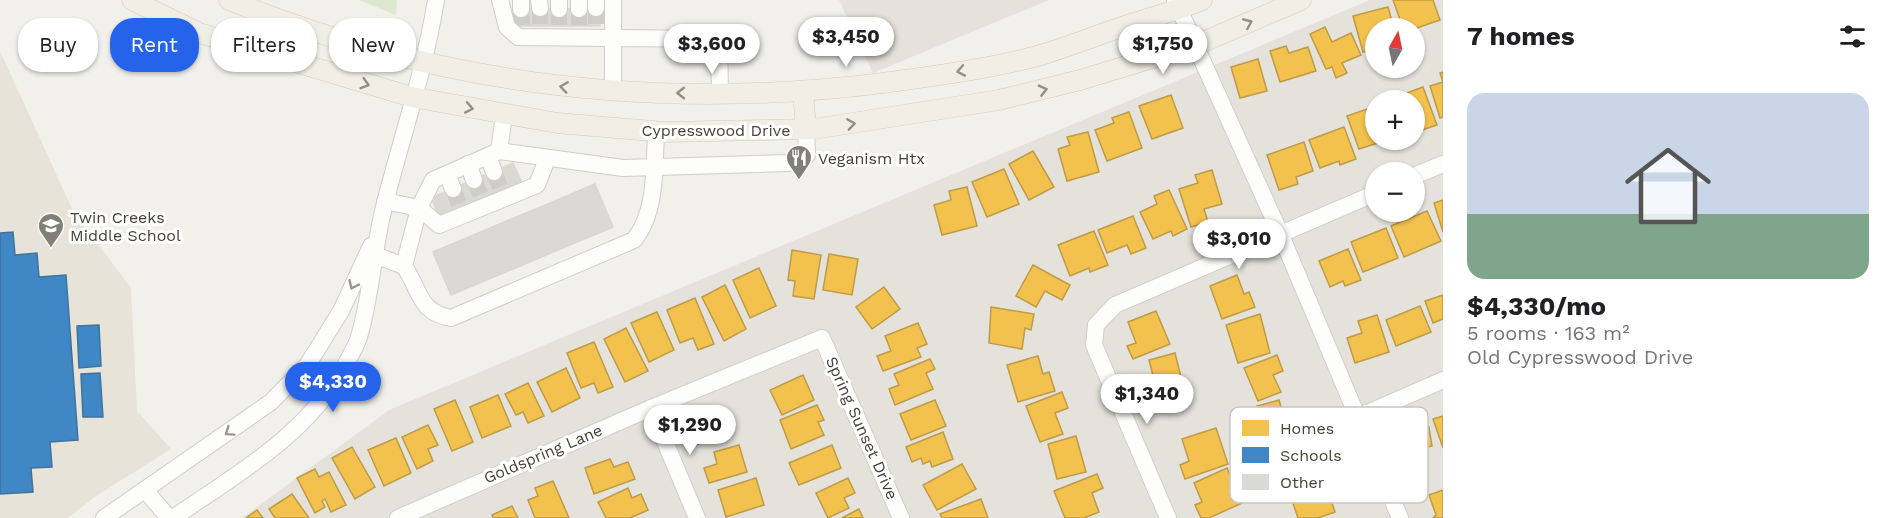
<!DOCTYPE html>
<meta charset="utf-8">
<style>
:root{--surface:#fff;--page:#f2f2f2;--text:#202124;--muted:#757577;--line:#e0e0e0;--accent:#2563eb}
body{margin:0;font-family:"Work Sans",sans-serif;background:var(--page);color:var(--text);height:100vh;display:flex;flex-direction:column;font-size:22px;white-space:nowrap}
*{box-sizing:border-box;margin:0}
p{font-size:20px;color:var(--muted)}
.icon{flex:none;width:33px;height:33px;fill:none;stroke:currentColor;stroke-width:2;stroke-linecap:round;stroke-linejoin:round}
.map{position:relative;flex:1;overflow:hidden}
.details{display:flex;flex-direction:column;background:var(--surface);width:450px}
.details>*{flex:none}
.top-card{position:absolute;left:18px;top:18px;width:570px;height:54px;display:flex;gap:12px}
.needle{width:39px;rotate:9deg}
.buttons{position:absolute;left:1365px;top:18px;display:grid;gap:12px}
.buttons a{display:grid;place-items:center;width:60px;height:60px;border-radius:50%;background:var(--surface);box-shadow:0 2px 4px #0004;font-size:30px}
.price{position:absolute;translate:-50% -51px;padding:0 14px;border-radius:21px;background:#fff;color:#222;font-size:20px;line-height:39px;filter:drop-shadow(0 2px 3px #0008)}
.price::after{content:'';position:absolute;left:50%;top:36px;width:18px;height:14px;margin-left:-9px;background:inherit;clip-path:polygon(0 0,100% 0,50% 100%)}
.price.selected{background:var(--accent);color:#fff}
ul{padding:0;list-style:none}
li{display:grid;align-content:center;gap:12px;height:318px;padding:0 24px}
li+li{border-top:2px solid var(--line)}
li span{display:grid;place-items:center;height:186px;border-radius:18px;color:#555}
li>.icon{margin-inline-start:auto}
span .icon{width:108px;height:108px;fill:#fffc;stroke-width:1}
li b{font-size:26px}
h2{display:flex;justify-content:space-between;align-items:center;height:72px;padding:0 24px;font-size:26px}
.tag{padding:0 21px;border-radius:24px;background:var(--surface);box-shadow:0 2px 4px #0004;font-size:21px;line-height:54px}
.tag.selected{background:var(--accent);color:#fff}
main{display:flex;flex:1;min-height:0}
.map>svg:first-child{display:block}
</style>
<main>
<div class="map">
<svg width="1443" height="518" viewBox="0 0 1443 518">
<rect width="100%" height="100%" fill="#f1f0eb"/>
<g fill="#e4e2da" fill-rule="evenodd">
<polygon points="839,0 1049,0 873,73"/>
<path d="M1370 0H1443V518H242L389 410ZM1376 28H1414V68H1376ZM1376 100H1414V140H1376ZM1376 172H1414V212H1376Z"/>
</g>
<polygon fill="#e7e3d8" points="0,51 73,211 131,288 137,411 171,449 96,496 68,518 0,518"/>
<polygon fill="#dce9ce" points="359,0 397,0 396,15"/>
<g fill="#f2c14e" stroke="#be9b47" stroke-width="1.5">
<polygon points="1393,0 1433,0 1440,20 1414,29 1403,28"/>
<polygon points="1388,7 1394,28 1376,28 1376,49 1363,52 1353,16"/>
<polygon points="1325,27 1332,42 1351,33 1361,55 1342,63 1347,73 1336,78 1332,67 1326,69 1310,34"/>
<polygon points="1286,46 1289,53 1308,47 1316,71 1280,82 1270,51"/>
<polygon points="1258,59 1267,91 1240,98 1231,67"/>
<polygon points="1443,72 1443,117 1440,118 1430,86 1443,82 1440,73"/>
<polygon points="1423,87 1437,125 1422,130 1417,115 1414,116 1414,100 1388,100"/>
<polygon points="1171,95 1183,128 1152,139 1139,106"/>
<polygon points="1376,106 1376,140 1394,142 1383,146 1381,142 1359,149 1347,116"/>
<polygon points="1129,112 1142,148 1107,161 1095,130 1114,123 1112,118"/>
<polygon points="1344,127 1356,159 1340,165 1339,161 1320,168 1309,140"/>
<polygon points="1088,132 1099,172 1067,181 1058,149 1070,145 1067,137"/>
<polygon points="1304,142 1313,171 1296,177 1298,184 1279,190 1267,155"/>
<polygon points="1033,151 1054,187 1029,200 1009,164"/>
<polygon points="1004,169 1019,204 987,217 972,182"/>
<polygon points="1212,170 1222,204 1204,209 1208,222 1191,227 1179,189 1198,183 1195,175"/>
<polygon points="967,187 977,226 942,235 934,205 951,200 949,191"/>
<polygon points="1169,190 1187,229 1173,236 1171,231 1153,239 1140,212 1157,204 1154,196"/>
<polygon points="1443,200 1443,232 1434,203"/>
<polygon points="1427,211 1441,241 1404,257 1391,226"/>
<polygon points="1133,216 1146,248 1131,254 1127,245 1107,253 1098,230"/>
<polygon points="1386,228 1398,258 1363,272 1351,242"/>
<polygon points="1094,231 1108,265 1090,272 1089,268 1070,276 1058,245"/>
<polygon points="1348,249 1361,280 1345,286 1343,281 1330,287 1319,261"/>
<polygon points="792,250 821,255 814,299 793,296 795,281 788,280"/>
<polygon points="829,254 858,259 852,295 823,290"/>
<polygon points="1033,265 1070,285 1062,300 1045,291 1036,307 1016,296"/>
<polygon points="759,268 776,306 750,318 733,280"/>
<polygon points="1237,275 1244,294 1249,292 1255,307 1222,319 1210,286"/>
<polygon points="725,285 746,329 724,341 702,297"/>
<polygon points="884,287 900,309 872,329 856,307"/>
<polygon points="1443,295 1443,319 1433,323 1425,301"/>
<polygon points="695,298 714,344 698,350 693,338 680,343 667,310"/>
<polygon points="1420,306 1431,332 1396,346 1386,320"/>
<polygon points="991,307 1034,314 1031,330 1025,328 1022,349 989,343"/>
<polygon points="1156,311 1170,344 1133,359 1127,346 1136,343 1128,322"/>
<polygon points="657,312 674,350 649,362 631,323"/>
<polygon points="1260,314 1270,353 1238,363 1226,325"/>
<polygon points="1377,315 1389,352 1355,363 1347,338 1362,333 1358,321"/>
<polygon points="918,323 927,344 917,348 921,357 883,371 877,356 891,351 885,336"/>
<polygon points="626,328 648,371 625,382 604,339"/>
<polygon points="594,342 613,387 598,393 594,383 581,388 567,353"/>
<polygon points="1175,353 1184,389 1158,395 1149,360"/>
<polygon points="1277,355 1283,371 1273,375 1281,392 1258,401 1244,368"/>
<polygon points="1038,356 1043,374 1049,372 1055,391 1018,402 1007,365"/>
<polygon points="930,359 935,369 926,373 933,389 895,405 889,389 899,385 894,374"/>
<polygon points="566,368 580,398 552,412 537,382"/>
<polygon points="803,375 814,400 782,415 770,390"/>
<polygon points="528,383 544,416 528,423 523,412 516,415 505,394"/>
<polygon points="1062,392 1068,408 1055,413 1063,434 1040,442 1026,406"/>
<polygon points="498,395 511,426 482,438 470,407"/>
<polygon points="455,400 473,442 452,451 434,409"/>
<polygon points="935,400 946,426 911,440 900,414"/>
<polygon points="1279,400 1285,420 1304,415 1308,430 1260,443 1256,430 1263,429 1257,406"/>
<polygon points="817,405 824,420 818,422 824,435 791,449 780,420"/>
<polygon points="714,407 724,434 695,445 685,419"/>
<polygon points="1443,416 1443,448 1433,419"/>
<polygon points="428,425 438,445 428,449 433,461 417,469 402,437"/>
<polygon points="1429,427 1432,446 1424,448 1426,457 1404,461 1399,433"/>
<polygon points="1216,428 1228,464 1185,479 1180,465 1189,461 1182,439"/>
<polygon points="943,432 953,459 932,467 930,461 923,464 921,458 912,462 906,447"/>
<polygon points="1076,436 1086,472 1057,479 1048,444"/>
<polygon points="396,438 411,473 384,486 368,450"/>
<polygon points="739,445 747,472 709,483 704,468 717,464 714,452"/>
<polygon points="832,445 841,468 799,485 789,463"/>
<polygon points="352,447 375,487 355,499 332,458"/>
<polygon points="610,459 614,467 628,462 635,479 594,494 585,468"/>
<polygon points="962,464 976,489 937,510 923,485"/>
<polygon points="1227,468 1242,503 1209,518 1201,518 1195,505 1202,502 1194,483"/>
<polygon points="315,469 319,477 329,472 346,505 331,512 325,499 322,501 325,507 315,513 297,478"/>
<polygon points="1097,474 1103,488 1092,493 1099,512 1084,518 1065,518 1054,491"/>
<polygon points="1329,476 1334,492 1329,494 1335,512 1318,518 1298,518 1288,489"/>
<polygon points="756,478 764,505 726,517 718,490"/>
<polygon points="848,478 855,493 844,498 849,508 828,518 816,493"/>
<polygon points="553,481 569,518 535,518 528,500 538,496 535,488"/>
<polygon points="628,488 632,498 641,494 648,510 630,518 606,518 598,502"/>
<polygon points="1443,490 1443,518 1433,518 1436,515 1429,495"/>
<polygon points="292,494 309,518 275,518 269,509"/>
<polygon points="981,499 988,518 942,518 940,514"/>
<polygon points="512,506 518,518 493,518 492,515"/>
<polygon points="859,509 863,518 842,518"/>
<polygon points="257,510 263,518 246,518"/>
</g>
<g fill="#3f88c5" stroke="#41739b" stroke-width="1.5">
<polygon points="13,232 15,255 37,253 39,277 66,275 78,440 50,442 52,467 31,468 33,492 0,494 0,233"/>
<polygon points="99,325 101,366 79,368 77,326"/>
<polygon points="100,373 103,417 83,417 81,374"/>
</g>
<g fill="#dad9d4" stroke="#d9d7d1" stroke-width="1.5">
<polygon points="513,8 600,9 600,26 513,26"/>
<polygon points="513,163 521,181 439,216 431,198"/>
<polygon points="595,184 613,227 451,295 433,252"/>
</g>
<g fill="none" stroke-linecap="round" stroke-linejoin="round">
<g stroke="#cfcdc7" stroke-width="16" stroke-dasharray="16 8" stroke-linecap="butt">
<polyline points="540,8 540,26"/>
<polyline points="596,8 596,26"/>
<polyline points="521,9 522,26"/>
<polyline points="559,9 559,26"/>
<polyline points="579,9 579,26"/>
<polyline points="494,172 501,190"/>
<polyline points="474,180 482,198"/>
<polyline points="453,189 460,207"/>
</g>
<defs>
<g id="minor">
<polyline points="500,0 507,27 518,37 613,38 613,0"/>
<polyline points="521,0 521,9"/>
<polyline points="539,0 540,8"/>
<polyline points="596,0 596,8"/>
<polyline points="1175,0 1280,233 1400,518"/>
<polyline points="559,9 559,0"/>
<polyline points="579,9 579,0"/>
<polyline points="613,91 613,38 719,39 720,94"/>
<polyline points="499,151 623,168 788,163 801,160 807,155 806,129"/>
<polyline points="488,156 494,172"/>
<polyline points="468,164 474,180"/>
<polyline points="447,174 453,189"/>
<polyline points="1414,176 1443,164"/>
<polyline points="385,201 419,208 433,180 499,151 504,115"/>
<path d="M375 255 404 266C421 291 418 312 451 318L634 240C657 212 654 167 656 132"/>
<polyline points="404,266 419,208 439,225 537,185 547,159"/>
<polyline points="651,408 697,518"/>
<polyline points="1358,417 1443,380"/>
<polyline points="145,490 169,518"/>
<polyline points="104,518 271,402 308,364 341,311 371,246"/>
<path d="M173 518C237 474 306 436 345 366 349 357 356 347 359 337 372 293 373 248 385 203 402 136 425 69 436 0"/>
<polyline points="398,518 651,408 822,338 901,518"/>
<polyline points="1168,518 1094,345 1096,325 1115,305 1376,193"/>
</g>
<g id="major">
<polyline points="132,0 199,33 412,97 557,123 664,132 814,129 999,100 1080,80 1196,45 1301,0"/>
<path d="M229 0C439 86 658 111 883 83 935 76 990 69 1041 55 1068 47 1095 36 1122 27 1149 18 1176 11 1202 0"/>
<polyline points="803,91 806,129"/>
</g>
</defs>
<use href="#minor" stroke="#cfcec9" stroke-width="18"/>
<use href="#major" stroke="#d1ccbb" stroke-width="21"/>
<use href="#minor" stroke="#fdfdfc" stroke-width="16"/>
<use href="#major" stroke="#f0eee5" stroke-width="20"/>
</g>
<defs><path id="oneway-chevron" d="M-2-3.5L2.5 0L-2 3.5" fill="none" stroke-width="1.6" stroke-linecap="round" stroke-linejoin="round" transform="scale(1.5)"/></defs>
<g stroke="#928f86">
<use href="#oneway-chevron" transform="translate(1248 23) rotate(-23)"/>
<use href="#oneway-chevron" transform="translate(961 71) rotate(169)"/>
<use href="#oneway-chevron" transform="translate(365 84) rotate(16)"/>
<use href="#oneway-chevron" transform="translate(564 87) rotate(-172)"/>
<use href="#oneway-chevron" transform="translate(1043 90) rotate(-14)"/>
<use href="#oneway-chevron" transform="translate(681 93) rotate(-180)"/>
<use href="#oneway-chevron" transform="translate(469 108) rotate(11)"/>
<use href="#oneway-chevron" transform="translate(851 124) rotate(-8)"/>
</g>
<g stroke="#989690">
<use href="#oneway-chevron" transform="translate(353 285) rotate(115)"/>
<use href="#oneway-chevron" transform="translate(229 432) rotate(145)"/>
</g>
<defs>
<symbol id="restaurant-pin" viewBox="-11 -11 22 30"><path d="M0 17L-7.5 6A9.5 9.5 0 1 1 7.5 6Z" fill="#827f77" stroke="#fff"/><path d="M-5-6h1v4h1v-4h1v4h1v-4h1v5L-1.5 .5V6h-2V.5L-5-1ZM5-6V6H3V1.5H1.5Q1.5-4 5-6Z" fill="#fff"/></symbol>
<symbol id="school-pin" viewBox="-11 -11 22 30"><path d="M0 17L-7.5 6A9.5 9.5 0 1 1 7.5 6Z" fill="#827f77" stroke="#fff"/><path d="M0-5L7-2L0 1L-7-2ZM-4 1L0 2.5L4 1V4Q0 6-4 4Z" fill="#fff"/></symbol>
</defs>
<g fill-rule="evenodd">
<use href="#restaurant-pin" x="784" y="143" width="30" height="40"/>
<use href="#school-pin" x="36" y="211" width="30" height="40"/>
</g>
<g text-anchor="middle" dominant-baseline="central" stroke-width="6" stroke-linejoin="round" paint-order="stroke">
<g font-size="16" fill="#464238" stroke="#fff">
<text x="716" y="130">Cypresswood Drive</text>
<text transform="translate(862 428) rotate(66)">Spring Sunset Drive</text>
<text transform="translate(543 454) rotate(-23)">Goldspring Lane</text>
</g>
<g font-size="16" fill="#464238" stroke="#fff" text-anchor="start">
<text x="818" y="158">Veganism Htx</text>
<text x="70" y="217">Twin Creeks<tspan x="70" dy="18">Middle School</tspan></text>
</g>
</g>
<rect x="1230" y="407" width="198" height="96" rx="9" fill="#fff" stroke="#c8c6c3" stroke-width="1.5"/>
<rect x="1242" y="420" width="27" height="16" fill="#f2c14e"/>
<rect x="1242" y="447" width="27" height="16" fill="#3f88c5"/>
<rect x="1242" y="474" width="27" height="16" fill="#dad9d4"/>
<g font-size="16" fill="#464238">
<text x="1280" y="434">Homes</text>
<text x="1280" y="461">Schools</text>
<text x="1280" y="488">Other</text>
</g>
</svg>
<div class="buttons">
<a><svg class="needle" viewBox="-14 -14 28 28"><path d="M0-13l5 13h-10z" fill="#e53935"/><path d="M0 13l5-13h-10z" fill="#757577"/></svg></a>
<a>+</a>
<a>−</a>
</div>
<b class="price" style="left:846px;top:68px">$3,450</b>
<b class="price" style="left:712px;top:75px">$3,600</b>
<b class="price" style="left:1163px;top:75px">$1,750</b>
<b class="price" style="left:1239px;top:270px">$3,010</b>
<b class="price selected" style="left:333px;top:413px">$4,330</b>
<b class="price" style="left:1147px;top:425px">$1,340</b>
<b class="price" style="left:690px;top:456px">$1,290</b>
<div class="top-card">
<a class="tag">Buy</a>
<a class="tag selected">Rent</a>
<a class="tag">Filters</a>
<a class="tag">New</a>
</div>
</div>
<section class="details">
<h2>7 homes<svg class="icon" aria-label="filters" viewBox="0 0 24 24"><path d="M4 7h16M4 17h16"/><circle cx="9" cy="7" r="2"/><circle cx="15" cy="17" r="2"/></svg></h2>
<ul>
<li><span style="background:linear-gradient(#c9d6e8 65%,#7fa58c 0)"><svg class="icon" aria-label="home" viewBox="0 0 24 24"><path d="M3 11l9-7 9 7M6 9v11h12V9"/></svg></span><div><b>$4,330/mo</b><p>5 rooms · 163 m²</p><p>Old Cypresswood Drive</p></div></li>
</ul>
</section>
</main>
